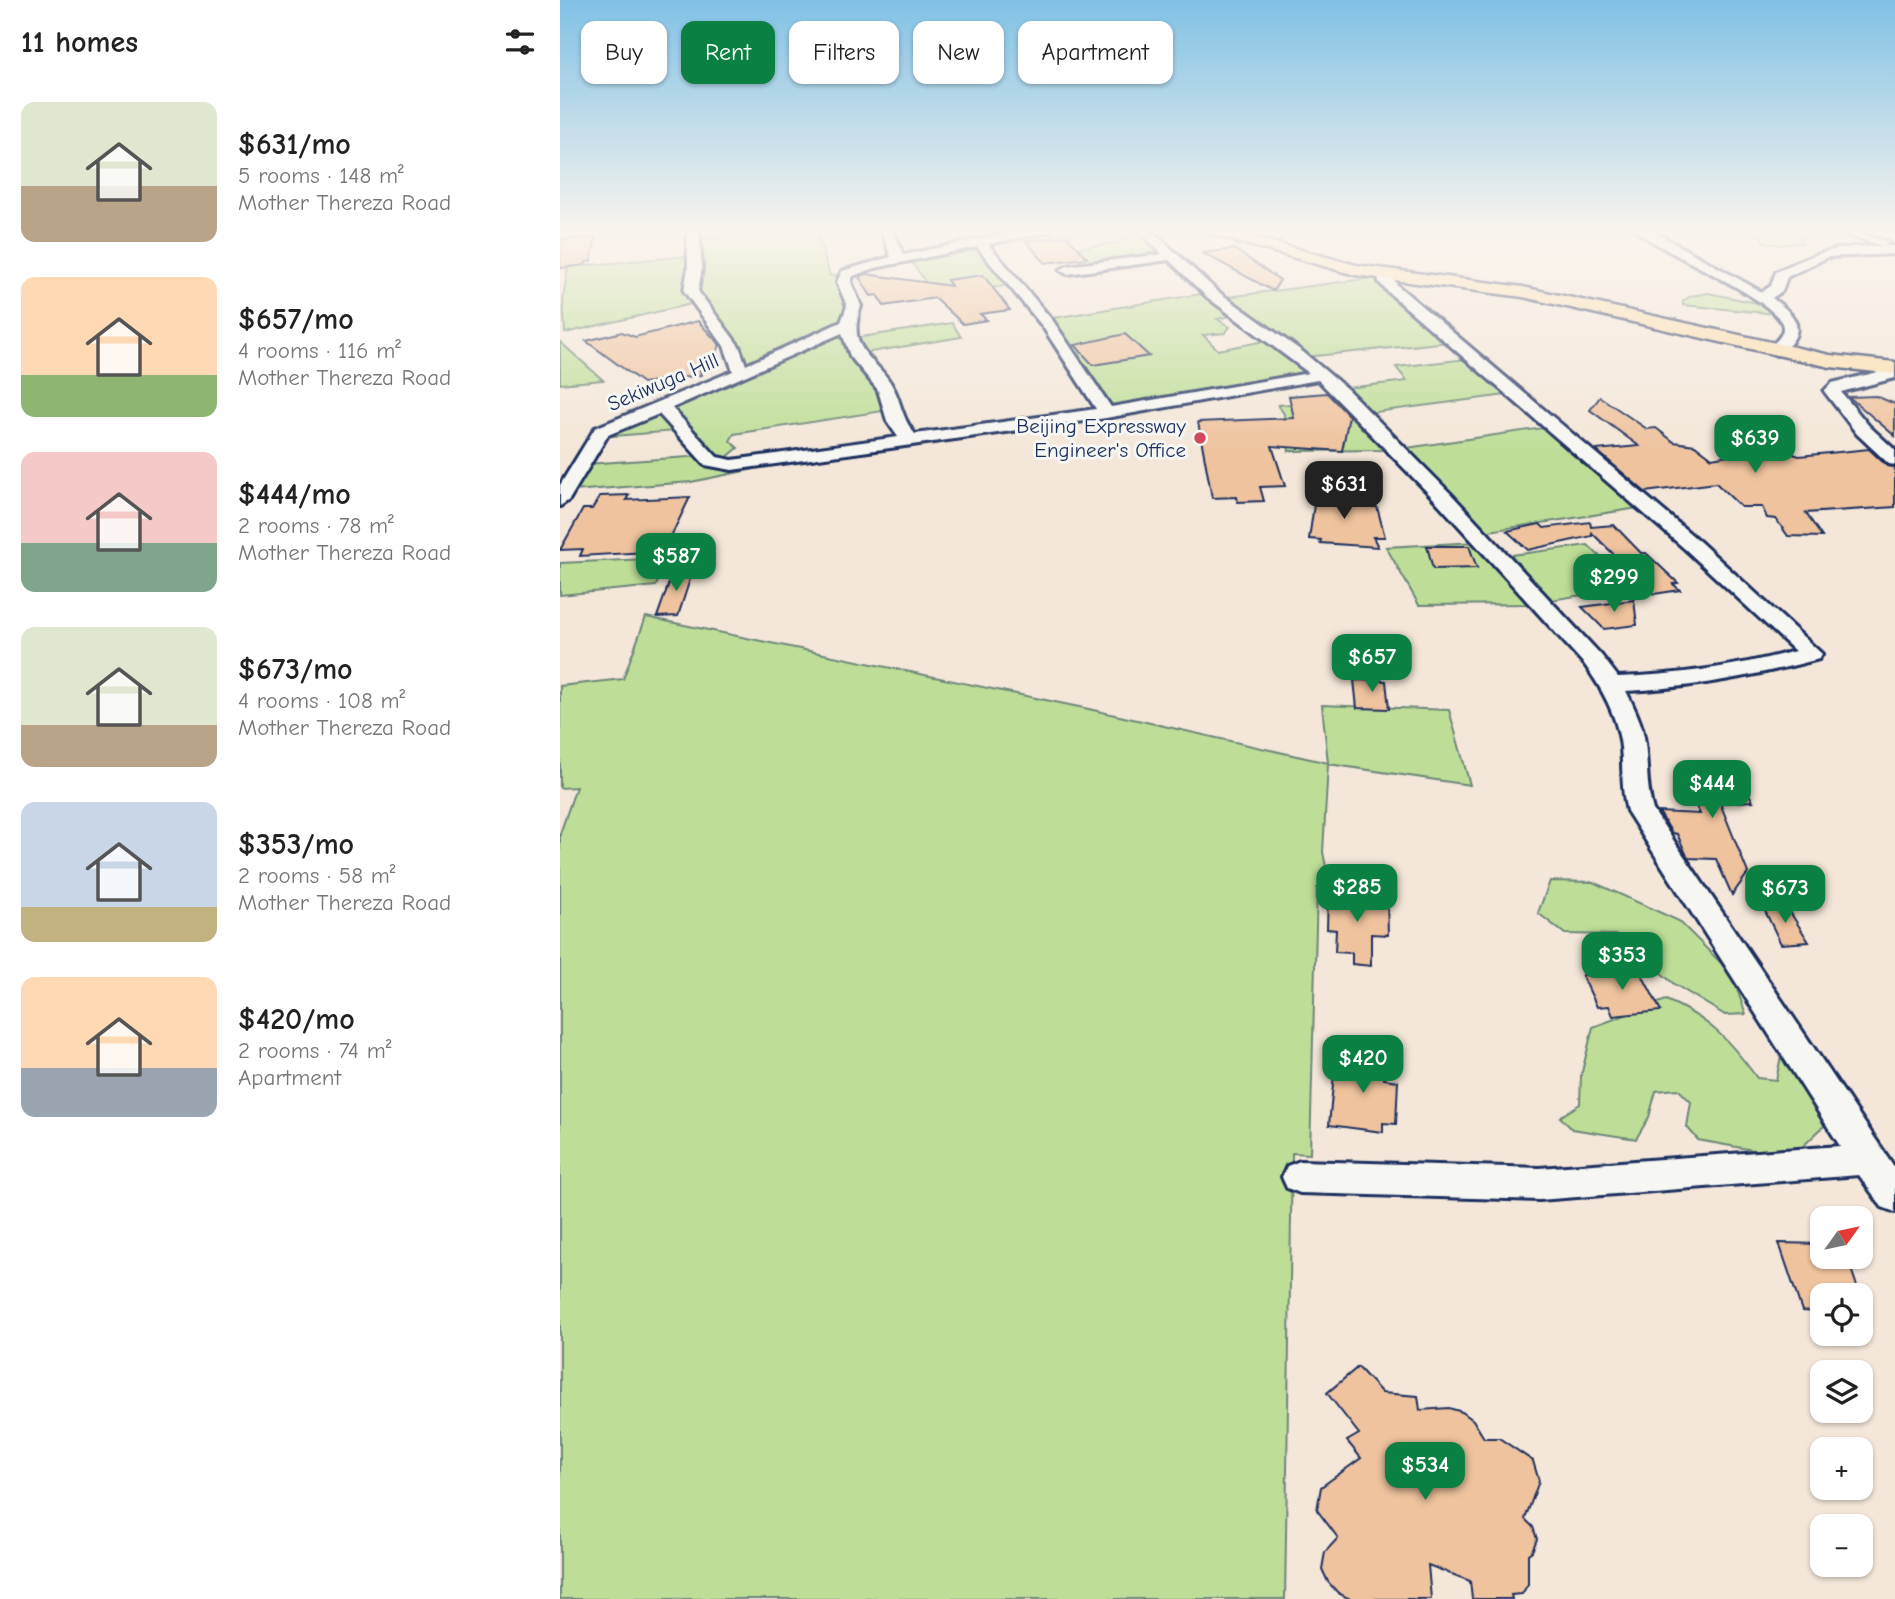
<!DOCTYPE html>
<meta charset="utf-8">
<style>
:root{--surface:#fff;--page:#f2f2f2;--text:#222;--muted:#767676;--accent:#0b8043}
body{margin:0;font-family:"Comic Neue",sans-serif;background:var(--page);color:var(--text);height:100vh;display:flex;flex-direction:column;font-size:26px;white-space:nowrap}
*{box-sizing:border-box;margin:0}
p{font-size:23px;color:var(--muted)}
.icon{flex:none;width:38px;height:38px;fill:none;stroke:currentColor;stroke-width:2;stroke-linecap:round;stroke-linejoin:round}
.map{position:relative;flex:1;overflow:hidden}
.drawer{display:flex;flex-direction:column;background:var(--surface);width:560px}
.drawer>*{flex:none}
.guide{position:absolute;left:21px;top:21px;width:665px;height:63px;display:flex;gap:14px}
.needle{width:46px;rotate:57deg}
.fabs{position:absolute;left:1250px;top:1206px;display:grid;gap:14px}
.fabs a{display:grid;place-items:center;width:63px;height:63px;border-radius:14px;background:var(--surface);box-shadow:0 2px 5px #0004;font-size:35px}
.price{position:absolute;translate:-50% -60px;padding:0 16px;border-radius:14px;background:var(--accent);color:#fff;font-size:23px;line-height:46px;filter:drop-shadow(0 2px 4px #0008)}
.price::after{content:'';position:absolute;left:50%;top:42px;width:21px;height:16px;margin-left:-10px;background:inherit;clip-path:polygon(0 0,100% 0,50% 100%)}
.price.on{background:#222;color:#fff}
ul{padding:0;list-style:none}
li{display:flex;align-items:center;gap:21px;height:175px;padding:0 21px}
li span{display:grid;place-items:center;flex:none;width:196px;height:140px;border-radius:14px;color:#555}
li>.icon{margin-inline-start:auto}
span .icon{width:84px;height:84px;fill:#fffc;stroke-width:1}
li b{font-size:30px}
h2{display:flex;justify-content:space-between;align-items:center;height:84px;padding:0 21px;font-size:30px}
.pill{padding:0 24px;border-radius:14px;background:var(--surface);box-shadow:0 2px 5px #0004;font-size:24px;line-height:63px}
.pill.on{background:var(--accent);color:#fff}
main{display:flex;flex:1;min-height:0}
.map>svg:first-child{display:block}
</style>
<main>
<section class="drawer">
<h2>11 homes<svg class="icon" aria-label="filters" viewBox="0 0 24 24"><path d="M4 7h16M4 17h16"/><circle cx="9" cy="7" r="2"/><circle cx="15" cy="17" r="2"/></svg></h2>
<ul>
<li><span style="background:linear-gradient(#dfe7d0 60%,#b9a48a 0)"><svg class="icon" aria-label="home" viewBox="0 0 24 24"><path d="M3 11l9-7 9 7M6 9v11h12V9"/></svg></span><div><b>$631/mo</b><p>5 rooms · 148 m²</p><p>Mother Thereza Road</p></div></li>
<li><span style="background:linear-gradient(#ffd9b3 70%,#8fb573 0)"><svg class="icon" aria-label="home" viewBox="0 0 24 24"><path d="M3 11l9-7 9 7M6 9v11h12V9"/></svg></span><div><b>$657/mo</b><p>4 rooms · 116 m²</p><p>Mother Thereza Road</p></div></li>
<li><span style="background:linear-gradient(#f6c9c9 65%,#7fa58c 0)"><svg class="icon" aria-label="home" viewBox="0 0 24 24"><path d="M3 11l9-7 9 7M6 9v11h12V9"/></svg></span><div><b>$444/mo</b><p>2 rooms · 78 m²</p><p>Mother Thereza Road</p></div></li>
<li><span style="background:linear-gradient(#dfe7d0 70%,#b9a48a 0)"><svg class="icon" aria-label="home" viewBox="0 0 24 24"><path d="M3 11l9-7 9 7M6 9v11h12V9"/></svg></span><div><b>$673/mo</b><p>4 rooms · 108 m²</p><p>Mother Thereza Road</p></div></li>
<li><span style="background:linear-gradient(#c9d6e8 75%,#c2b280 0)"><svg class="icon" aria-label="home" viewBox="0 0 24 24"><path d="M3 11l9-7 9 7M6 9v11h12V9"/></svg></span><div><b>$353/mo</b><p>2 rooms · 58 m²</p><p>Mother Thereza Road</p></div></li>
<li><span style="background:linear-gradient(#ffd9b3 65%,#9aa5b1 0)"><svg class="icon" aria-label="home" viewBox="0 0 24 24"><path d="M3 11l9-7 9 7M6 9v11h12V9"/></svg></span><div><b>$420/mo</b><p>2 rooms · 74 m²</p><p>Apartment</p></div></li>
</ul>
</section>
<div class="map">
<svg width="1335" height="1599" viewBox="0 0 1335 1599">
<rect width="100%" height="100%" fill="#f4e7d9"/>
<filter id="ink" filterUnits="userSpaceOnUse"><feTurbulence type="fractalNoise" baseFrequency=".0143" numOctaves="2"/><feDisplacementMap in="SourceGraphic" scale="14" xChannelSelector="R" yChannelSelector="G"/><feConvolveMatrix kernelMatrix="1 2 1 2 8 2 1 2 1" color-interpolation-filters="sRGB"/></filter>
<g filter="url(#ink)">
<g fill="#bede97" stroke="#6c867a" stroke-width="2">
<polygon points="228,229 256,229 270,276 281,275 275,282 288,303 288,316 271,330 183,367 174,338 159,316 134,293 140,239"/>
<polygon points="394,229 470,229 407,244"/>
<polygon points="550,229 580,229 610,258 525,267 510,249 563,242"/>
<path d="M1205 229C1215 230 1239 234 1246 238L1242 239V243L1219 245 1204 242 1199 234Z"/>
<polygon points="418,246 452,285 375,295 350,260"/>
<polygon points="128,256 123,292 131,304 5,333 3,299 8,267"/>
<polygon points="819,277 889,342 746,357 704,322 668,297"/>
<polygon points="647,293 675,315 657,319 670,327 665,333 643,335 658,350 710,340 750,373 547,409 527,368 487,319"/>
<polygon points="1148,293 1212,306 1217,314 1123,305 1123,301 1131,296"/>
<polygon points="392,323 401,337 305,353 295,338"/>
<path d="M283 331C296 357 315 383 323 411L174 434 170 441 178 448 160 463 243 459 131 482 11 491 26 464 144 456 115 431 41 437Z"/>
<polygon points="0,342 43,380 0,384"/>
<polygon points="907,359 946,395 808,413 786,388 847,381 836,367"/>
<polygon points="763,402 786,403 829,450 729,451 724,414 718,405"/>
<polygon points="983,428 1078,508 923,532 840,449"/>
<polygon points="917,542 972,604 859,605 826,547"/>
<polygon points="1028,545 1072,587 985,601 944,556"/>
<polygon points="108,558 96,586 0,595 0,563"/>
<polygon points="86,617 524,708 768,763 762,705 889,710 910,785 768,764 763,852 770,888 757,888 750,1154 732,1153 725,1599 0,1599 0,834 16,787 0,788 0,686 63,679"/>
<polygon points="990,881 1033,882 1119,921 1171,973 1186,1014 1165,1015 1114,984 1056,935 1005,934 978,913"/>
<path d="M1106 1000C1149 1018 1170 1041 1197 1078L1216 1080 1224 1042 1267 1123 1232 1157 1138 1140 1127 1127 1131 1102 1118 1089 1096 1091 1089 1117 1076 1139 1012 1129 1000 1117 1020 1104 1021 1076 1033 1027Z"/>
</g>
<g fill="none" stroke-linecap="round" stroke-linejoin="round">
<g stroke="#5b93ac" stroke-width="3.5">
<polyline points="668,238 679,246"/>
<polyline points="338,241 346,257 351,256"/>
<polyline points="735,258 754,263"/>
<polyline points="646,295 696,335 717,348"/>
</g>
</g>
<g fill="#efc39e" stroke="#1b2f5e" stroke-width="2">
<polygon points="507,236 527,258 485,263 466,241"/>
<polygon points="36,237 31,261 26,262 25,265 0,268 0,240"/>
<polygon points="674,249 720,280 713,291 643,253"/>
<polygon points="306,274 391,286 387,280 423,275 450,310 420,314 427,320 403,324 375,298 324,306 317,295 311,296 299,277"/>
<polygon points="138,321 160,345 150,365 139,365 141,375 83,383 26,341 62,332 75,337"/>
<polygon points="565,334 589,356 533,365 515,345"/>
<polygon points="767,393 789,416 782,451 712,446 725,486 700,487 704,501 678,502 677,497 652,498 638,422 734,418 729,396"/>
<polygon points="1316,396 1335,404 1335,436 1289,397"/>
<polygon points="1040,397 1087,429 1096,428 1114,442 1135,445 1152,458 1213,447 1239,456 1309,449 1327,466 1335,467 1335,507 1246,513 1262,537 1228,536 1216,519 1207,518 1202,507 1181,507 1156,483 1085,492 1036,450 1079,446 1030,410"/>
<polygon points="756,491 791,492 792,498 798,498 800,507 817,507 825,537 813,537 818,547 760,543 761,540 749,539"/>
<polygon points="69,495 66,500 130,497 104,551 20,556 23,549 0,550 23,509 32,509 40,496"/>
<polygon points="1030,522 1031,527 1054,525 1081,553 1086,553 1118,583 1113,584 1120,590 1094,594 1032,533 1032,536 968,550 947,531 980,524 984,528"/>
<polygon points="867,546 909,546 917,568 873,569"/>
<polygon points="134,567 118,616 97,617 114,569"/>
<polygon points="1074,600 1077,625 1044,629 1022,607"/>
<polygon points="794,680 826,681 829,709 797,708"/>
<polygon points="1177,766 1188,786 1184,786 1193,801 1160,803 1188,873 1172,895 1156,859 1128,858 1117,834 1112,833 1099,812 1140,814 1118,771"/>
<polygon points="768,893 827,897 828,935 811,934 811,966 792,964 792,953 775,952 776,930 767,929"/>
<polygon points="1223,901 1249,942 1221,944 1204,909"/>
<polygon points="1079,969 1101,1011 1053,1016 1049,1006 1037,1007 1022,975"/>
<polygon points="776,1055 825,1061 824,1079 838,1081 836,1124 823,1123 823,1132 769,1125"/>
<polygon points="1219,1243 1262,1244 1262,1256 1277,1256 1281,1266 1290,1266 1299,1292 1290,1291 1291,1295 1262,1295 1262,1312 1242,1311"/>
<polygon points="798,1367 822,1393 858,1396 860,1410 889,1408 902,1412 913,1420 924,1438 939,1438 973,1461 979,1481 965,1519 973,1527 977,1539 972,1551 968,1554 968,1584 962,1594 951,1595 952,1599 912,1599 910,1581 868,1565 871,1599 790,1599 778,1593 768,1582 762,1569 765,1552 778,1538 757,1510 761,1487 801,1458 787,1441 799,1434 767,1393"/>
</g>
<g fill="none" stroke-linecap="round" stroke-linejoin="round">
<defs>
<g id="minor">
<path d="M127 229H139L142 268 138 291 179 346 186 365 281 322 287 306 277 282 282 271 331 257 321 229H333L343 255 468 229H490L488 232 428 244 493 321 551 407 749 373 647 297 609 260 507 274 500 270 507 266 602 254 577 229H590L657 291 743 352 787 389 891 494 1041 655 1058 677C1118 675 1176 667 1235 651L1125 549 827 291 819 282 818 275 825 271 830 272 837 285 1139 541 1262 654 1259 659C1195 676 1132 688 1066 691 1074 707 1083 725 1085 743 1088 767 1086 787 1093 810L1335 1168V1212L1322 1207 1299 1175 979 1200 740 1193 727 1188 722 1177 727 1166 740 1161 979 1168 1280 1146 1067 811C1060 785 1064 764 1060 740 1055 712 1041 687 1025 665L877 502 758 380 546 418 172 470 145 465 99 414 48 435 9 500 0 506V485L35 428 173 371 164 346 124 291 128 268ZM417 247 483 327 536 409 355 434C343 420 342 407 335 391 320 357 284 354 301 306L291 282 293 276 315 268ZM282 333 290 356 318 390 327 421 338 437 172 460 157 457 112 408Z"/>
<path d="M1075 229H1089L1202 292 1211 286 1216 272C1265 248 1281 246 1335 246V254L1268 257 1227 277 1222 291 1212 298C1228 310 1247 324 1230 344 1225 349 1223 353 1216 355L1208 350C1213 343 1223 337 1223 328 1224 301 1096 251 1075 229Z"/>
<polygon points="1267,229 1286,229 1329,242 1323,246"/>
<polygon points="1335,368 1335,378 1281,392 1309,426 1335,450 1335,465 1329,464 1297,434 1264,391 1272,383"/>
</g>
<polygon id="major" points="641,229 665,229 796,265 963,287 1270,355 1335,362 1335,374 1270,367 963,297 795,275 644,232"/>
</defs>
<use href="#minor" stroke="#1b2f5e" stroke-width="6"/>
<use href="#major" stroke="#1b2f5e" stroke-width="5"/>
<use href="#minor" fill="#f6f6f2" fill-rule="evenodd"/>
<use href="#major" fill="#fbddab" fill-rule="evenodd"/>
</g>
</g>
<linearGradient id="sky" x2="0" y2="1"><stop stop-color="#80c1e5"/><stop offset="0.51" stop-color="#faf4ee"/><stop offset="1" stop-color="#faf4ee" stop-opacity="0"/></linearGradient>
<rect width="1335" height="453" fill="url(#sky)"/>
<circle fill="#d1495b" stroke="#f6f6f2" stroke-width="2.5" cx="640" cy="438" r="7"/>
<g text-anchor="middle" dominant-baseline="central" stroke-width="6" stroke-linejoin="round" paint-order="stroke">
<g font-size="21" fill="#1b2f5e" stroke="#f6f6f2">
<text transform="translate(103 382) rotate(-23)">Sekiwuga Hill</text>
</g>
<g font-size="21" fill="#1b2f5e" stroke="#f6f6f2" text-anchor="end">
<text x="626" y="426">Beijing Expressway<tspan x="626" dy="24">Engineer's Office</tspan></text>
</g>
</g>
</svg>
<div class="fabs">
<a><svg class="needle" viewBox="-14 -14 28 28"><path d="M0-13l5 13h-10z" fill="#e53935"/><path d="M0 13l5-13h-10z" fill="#767676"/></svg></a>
<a><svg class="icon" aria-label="locate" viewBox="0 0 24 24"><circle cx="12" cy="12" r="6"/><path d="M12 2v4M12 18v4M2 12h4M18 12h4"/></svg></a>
<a><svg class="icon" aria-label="layers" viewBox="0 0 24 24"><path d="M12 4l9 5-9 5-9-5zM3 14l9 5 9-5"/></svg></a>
<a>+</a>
<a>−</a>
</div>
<b class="price" style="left:1195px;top:475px">$639</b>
<b class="price on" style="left:784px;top:521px">$631</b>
<b class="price" style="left:116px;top:593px">$587</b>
<b class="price" style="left:1054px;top:614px">$299</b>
<b class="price" style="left:812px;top:694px">$657</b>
<b class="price" style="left:1152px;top:820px">$444</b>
<b class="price" style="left:797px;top:924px">$285</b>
<b class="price" style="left:1225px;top:925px">$673</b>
<b class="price" style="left:1062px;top:992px">$353</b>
<b class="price" style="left:803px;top:1095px">$420</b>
<b class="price" style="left:865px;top:1502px">$534</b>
<div class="guide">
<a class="pill">Buy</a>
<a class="pill on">Rent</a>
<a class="pill">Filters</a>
<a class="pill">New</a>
<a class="pill">Apartment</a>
</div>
</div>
</main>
